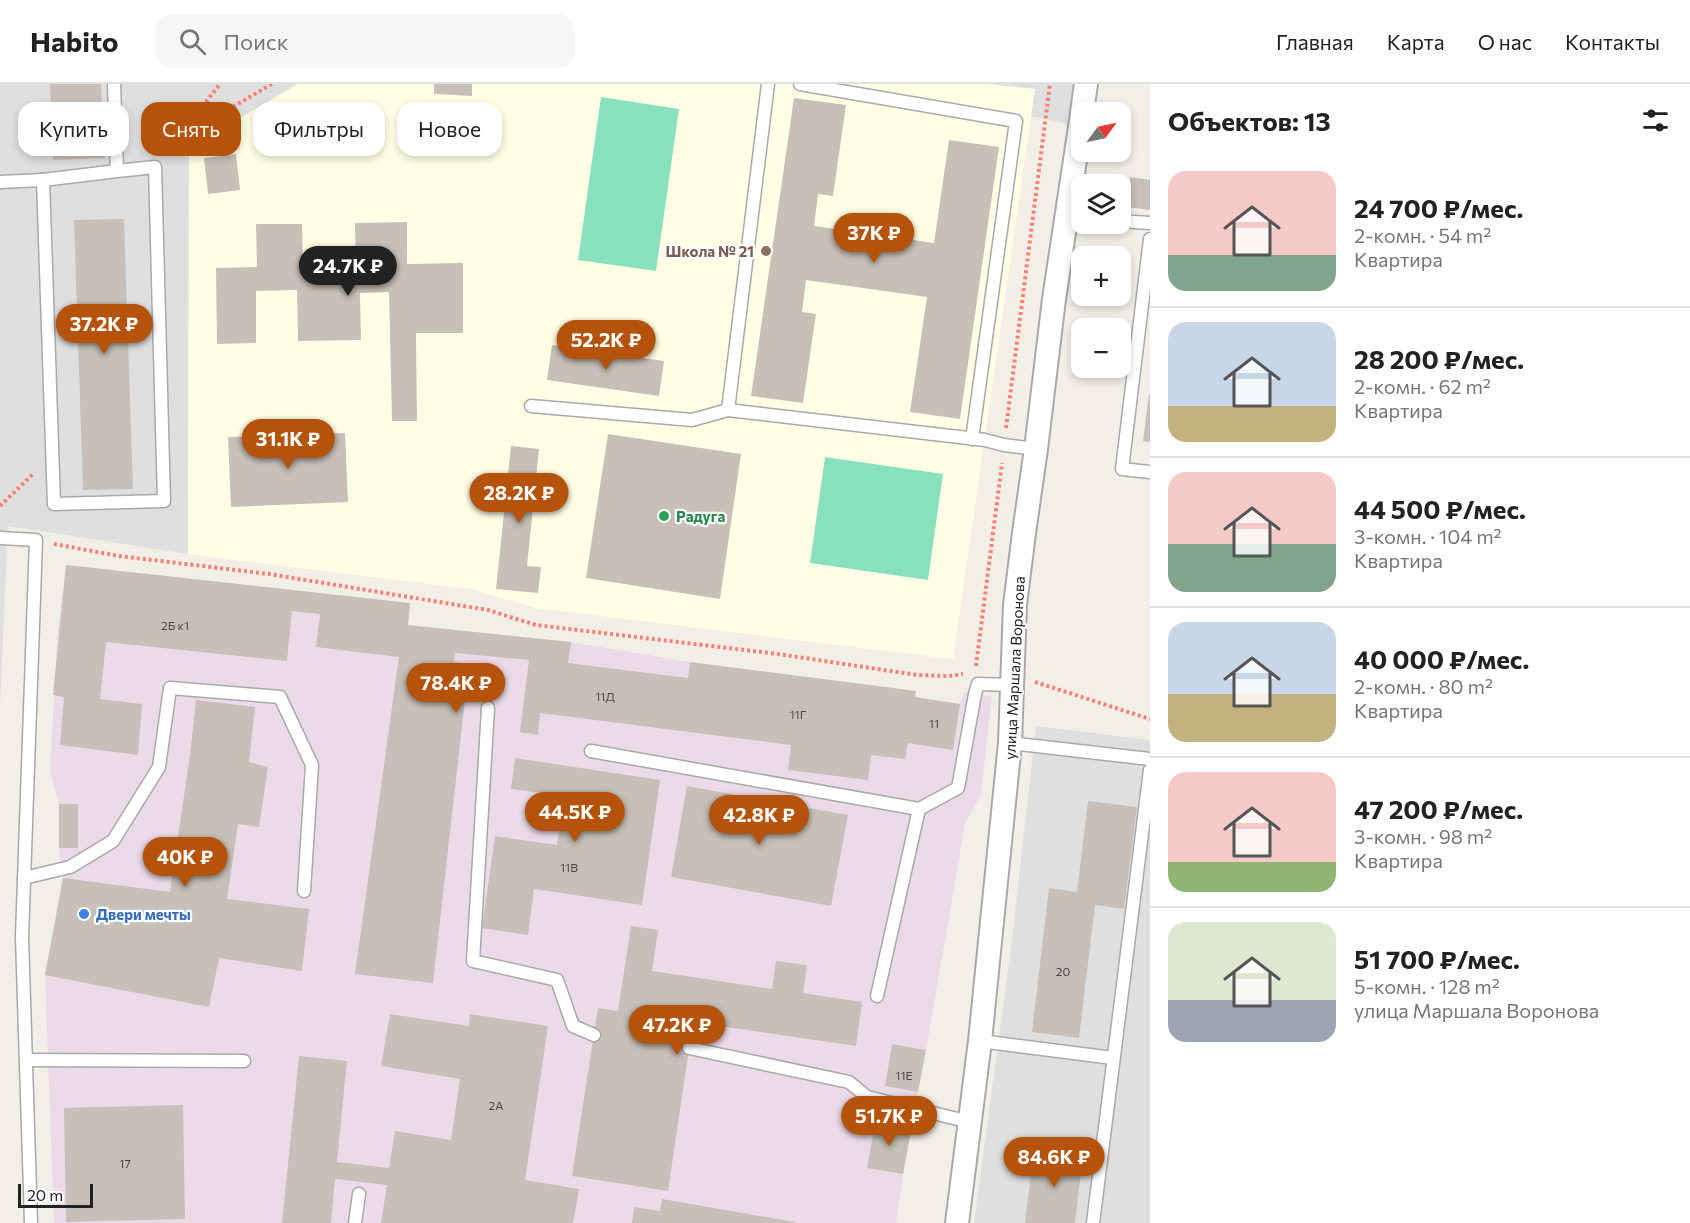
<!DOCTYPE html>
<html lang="ru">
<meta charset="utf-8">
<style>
:root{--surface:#fff;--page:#f6f6f6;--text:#222;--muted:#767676;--line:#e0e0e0;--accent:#b45309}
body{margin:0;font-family:Commissioner,sans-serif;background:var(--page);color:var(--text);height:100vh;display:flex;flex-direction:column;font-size:22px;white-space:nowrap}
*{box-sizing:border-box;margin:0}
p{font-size:20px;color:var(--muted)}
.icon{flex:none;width:33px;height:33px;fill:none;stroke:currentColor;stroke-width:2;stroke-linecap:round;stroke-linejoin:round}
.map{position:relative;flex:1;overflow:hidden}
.panel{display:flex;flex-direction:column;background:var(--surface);width:540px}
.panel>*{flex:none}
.hud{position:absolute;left:18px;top:18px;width:570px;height:54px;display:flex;gap:12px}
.needle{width:39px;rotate:57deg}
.buttons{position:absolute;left:1071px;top:18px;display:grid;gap:12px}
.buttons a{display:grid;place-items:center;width:60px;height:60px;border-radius:12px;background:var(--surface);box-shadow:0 3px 9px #0003;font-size:30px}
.scale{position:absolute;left:18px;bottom:15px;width:75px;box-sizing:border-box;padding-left:6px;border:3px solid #222;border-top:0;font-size:16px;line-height:21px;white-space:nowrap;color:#222;-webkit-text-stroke:4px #fff;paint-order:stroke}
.price{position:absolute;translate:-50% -51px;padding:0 14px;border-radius:21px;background:var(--accent);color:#fff;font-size:20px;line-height:39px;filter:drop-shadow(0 2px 3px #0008)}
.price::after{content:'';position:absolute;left:50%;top:36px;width:18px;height:14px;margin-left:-9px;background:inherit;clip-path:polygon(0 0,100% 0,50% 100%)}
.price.active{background:#222;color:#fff}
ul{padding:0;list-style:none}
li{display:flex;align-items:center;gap:18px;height:150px;padding:0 18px}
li+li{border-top:2px solid var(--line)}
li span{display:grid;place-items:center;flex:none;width:168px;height:120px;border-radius:18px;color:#555}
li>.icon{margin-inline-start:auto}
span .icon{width:72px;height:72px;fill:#fffc;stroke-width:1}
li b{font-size:26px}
h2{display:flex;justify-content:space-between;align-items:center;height:72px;padding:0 18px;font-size:26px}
.pill{padding:0 21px;border-radius:18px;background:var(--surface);box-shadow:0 3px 9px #0003;font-size:21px;line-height:54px}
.pill.active{background:var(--accent);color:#fff}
header{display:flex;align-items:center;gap:36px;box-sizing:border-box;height:84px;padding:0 30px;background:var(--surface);border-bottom:2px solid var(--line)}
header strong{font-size:28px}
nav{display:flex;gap:33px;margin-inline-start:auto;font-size:21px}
.search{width:420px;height:54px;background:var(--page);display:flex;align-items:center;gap:15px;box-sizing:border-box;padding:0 21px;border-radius:18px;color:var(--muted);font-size:22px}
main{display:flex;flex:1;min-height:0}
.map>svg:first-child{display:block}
</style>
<header>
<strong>Habito</strong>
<div class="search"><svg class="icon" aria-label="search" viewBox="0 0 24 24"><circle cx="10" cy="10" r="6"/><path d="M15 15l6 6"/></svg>Поиск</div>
<nav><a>Главная</a><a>Карта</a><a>О нас</a><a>Контакты</a></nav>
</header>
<main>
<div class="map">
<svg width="1150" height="1139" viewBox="0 0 1150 1139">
<rect width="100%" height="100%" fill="#f2efe9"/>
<g fill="#e0dfdf">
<polygon points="0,0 298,0 189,64 188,470 8,442 0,623"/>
<polygon points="988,0 1074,0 1068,40 1031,32 1035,5"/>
<polygon points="1036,642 1150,656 1150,1139 974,1139 1011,864"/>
</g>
<polygon fill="#ebdbe8" points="66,481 410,519 408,541 571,558 690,578 916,607 915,613 960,620 964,608 992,612 981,710 965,740 926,966 892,960 885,1002 918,1008 903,1090 896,1139 54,1139 45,891 63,794 59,764 59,720 50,687 57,555"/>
<polygon fill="#ffffe5" points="298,0 988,0 1035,5 953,575 536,524 471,505 188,470 189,64"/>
<g fill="#88e0be">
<polygon points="601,13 679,25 656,187 578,176"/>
<polygon points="825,373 943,390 928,496 810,479"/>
</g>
<g fill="#c7bfb8">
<polygon points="50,0 101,0 104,74 53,76"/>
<polygon points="434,0 472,0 472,12 434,10"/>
<polygon points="794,14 846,21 833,112 818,110 814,142 934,159 949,56 999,63 960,335 910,328 927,213 806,196 802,228 816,230 803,319 751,312"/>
<rect x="328" y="33" width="38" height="29"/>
<polygon points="236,70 240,106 208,110 204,74"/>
<polygon points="1130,93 1150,96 1150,126 1127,123"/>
<polygon points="124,135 133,405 83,406 74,136"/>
<polygon points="407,138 407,180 463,179 463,249 416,249 417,337 392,337 389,208 360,209 361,256 298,257 297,206 256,207 256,259 217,260 216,184 257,183 256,140 302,140 303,186 356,186 355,139"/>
<polygon points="552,261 664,277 659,312 547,296"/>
<polygon points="1149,310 1150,310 1150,358 1143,357"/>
<polygon points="345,349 348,418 231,423 228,353"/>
<polygon points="608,350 741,370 720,515 586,494"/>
<polygon points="511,362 539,365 527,482 541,483 538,509 496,505"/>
<polygon points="66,481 410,519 408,541 571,558 568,579 688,594 690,578 916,607 915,613 960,620 953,666 908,659 905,675 871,671 868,696 788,686 791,661 540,629 538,651 520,648 529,576 455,569 454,578 469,580 433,899 355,890 399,573 316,563 320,530 292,527 287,577 106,558 100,615 142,620 138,671 60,661 64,613 53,611"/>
<polygon points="196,616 255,623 249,678 268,683 259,743 238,740 227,815 309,825 302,887 219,874 209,923 45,891 63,794 170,808 190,671"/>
<polygon points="515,674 660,696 642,821 534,805 528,851 482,844 495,752 557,761 564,712 511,705"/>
<polygon points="687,702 848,731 831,822 671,793"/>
<polygon points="1088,717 1137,723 1124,825 1095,821 1079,954 1032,948 1049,804 1077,808"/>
<rect x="59" y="720" width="19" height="44"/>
<polygon points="631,842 658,846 652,887 772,905 776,877 807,881 803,909 862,918 856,962 693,938 668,1107 572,1092 598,924 618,927"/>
<polygon points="390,930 469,942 470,930 548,942 525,1096 579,1105 573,1139 381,1139 387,1101 335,1095 331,1139 282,1139 299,972 347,977 337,1078 389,1084 395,1047 451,1056 460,995 381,982"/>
<polygon points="892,960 926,966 918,1008 885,1002"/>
<polygon points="183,1021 185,1135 66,1138 64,1024"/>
<polygon points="876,1035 912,1042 903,1090 867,1084"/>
<polygon points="1034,1066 1083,1071 1075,1139 1025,1139"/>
<polygon points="662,1115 795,1138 795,1139 632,1139 634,1123 660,1127"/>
</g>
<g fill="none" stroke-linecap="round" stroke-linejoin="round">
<defs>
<g id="service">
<polyline points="114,0 117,87 155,83 164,417 54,420 43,96 117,87"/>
<polyline points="768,0 728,326 985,356 1004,361 1036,365"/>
<polyline points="800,0 1016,37 972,355"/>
<polyline points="0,98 43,96"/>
<polyline points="1066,132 1082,133"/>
<polyline points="1120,137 1150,139"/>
<polyline points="1150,155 1122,385 1150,388"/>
<polyline points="531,322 692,336 728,326"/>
<polyline points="0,454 36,456 22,853 31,1139"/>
<polyline points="488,624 473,877 557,896 573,942 594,951"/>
<polyline points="1010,659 1150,675"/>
<polyline points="591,667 919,725 958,704 975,610 978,600 1012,601"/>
<polyline points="24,794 70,783 113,757 159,683 170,604 280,613 312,681 304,807"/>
<polyline points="877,912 919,725"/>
<polyline points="980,957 1113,974"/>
<polyline points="689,964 849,998 867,1013 970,1038"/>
<polyline points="26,976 244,977"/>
<polyline points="355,1139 359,1110"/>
<polyline points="1093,1139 1150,686"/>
</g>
<g id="minor">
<polyline points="1082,28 1086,0"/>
<polyline points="957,1139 980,957 1010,659 1015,521 1024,449 1036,365 1054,215 1082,30"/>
</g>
</defs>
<use href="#service" stroke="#a9a9a9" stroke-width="15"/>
<use href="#minor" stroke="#a9a9a9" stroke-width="26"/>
<g stroke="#fa8072" stroke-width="4" stroke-dasharray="3 3" stroke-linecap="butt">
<polyline points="176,56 272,0"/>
<polyline points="165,70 220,0"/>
<polyline points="1120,106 1128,107"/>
<polyline points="1006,344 1050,0"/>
<polyline points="0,422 34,389"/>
<polyline points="54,460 119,472 269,490 488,526 536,541 778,570 917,591 949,592 963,590"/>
<polyline points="976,582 1002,379"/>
<polyline points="1035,598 1150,635"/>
</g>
<use href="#service" stroke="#fff" stroke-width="12"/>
<use href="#minor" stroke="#fff" stroke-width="22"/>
</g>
<circle fill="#8d6e63" stroke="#fff" stroke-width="2" cx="766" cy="167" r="6"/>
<circle fill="#2e9e5b" stroke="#fff" stroke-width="2" cx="664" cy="432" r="6"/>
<circle fill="#3f7fe0" stroke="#fff" stroke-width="2" cx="84" cy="830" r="6"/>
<g text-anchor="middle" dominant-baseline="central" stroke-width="4.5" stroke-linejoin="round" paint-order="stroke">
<g font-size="12" fill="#4b4948">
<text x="175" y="541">2Б к1</text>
<text x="605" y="612">11Д</text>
<text x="798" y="630">11Г</text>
<text x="934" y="639">11</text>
<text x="569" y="783">11В</text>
<text x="1063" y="887">20</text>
<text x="904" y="991">11Е</text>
<text x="496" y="1021">2А</text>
<text x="125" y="1079">17</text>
</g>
<g font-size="15" font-weight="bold" fill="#785e54" stroke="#fff" text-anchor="end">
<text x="754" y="167">Школа № 21</text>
</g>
<g font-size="15" font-weight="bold" fill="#27864d" stroke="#fff" text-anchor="start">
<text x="676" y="432">Радуга</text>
</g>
<g font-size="15" fill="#222" stroke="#fff">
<text transform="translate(1014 584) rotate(-87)">улица Маршала Воронова</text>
</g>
<g font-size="15" font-weight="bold" fill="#366cbe" stroke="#fff" text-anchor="start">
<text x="96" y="830">Двери мечты</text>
</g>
</g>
</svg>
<div class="buttons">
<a><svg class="needle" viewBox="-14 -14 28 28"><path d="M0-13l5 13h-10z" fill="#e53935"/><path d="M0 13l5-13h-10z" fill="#767676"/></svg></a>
<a><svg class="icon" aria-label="layers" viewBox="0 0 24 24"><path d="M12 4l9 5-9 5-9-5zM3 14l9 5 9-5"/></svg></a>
<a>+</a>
<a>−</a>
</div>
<div class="scale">20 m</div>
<b class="price" style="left:874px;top:180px">37K ₽</b>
<b class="price active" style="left:348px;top:213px">24.7K ₽</b>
<b class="price" style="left:104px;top:271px">37.2K ₽</b>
<b class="price" style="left:606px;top:287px">52.2K ₽</b>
<b class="price" style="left:288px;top:386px">31.1K ₽</b>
<b class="price" style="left:519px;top:440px">28.2K ₽</b>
<b class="price" style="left:456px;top:630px">78.4K ₽</b>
<b class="price" style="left:575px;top:759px">44.5K ₽</b>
<b class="price" style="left:759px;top:762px">42.8K ₽</b>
<b class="price" style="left:185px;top:804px">40K ₽</b>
<b class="price" style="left:677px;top:972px">47.2K ₽</b>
<b class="price" style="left:889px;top:1063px">51.7K ₽</b>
<b class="price" style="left:1054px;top:1104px">84.6K ₽</b>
<div class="hud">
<a class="pill">Купить</a>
<a class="pill active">Снять</a>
<a class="pill">Фильтры</a>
<a class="pill">Новое</a>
</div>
</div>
<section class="panel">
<h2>Объектов: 13<svg class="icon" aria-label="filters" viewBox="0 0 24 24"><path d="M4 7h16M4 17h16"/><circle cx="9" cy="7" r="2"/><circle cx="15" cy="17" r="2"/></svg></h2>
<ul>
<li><span style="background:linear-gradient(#f6c9c9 70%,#7fa58c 0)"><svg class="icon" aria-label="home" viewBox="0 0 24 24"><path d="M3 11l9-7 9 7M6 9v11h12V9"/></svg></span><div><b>24 700 ₽/мес.</b><p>2-комн. · 54 m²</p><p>Квартира</p></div></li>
<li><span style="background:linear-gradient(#c9d6e8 70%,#c2b280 0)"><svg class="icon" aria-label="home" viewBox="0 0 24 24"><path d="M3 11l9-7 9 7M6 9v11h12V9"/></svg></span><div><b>28 200 ₽/мес.</b><p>2-комн. · 62 m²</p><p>Квартира</p></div></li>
<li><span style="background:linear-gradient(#f6c9c9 60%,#7fa58c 0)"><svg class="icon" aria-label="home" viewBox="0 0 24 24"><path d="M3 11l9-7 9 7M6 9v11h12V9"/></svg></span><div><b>44 500 ₽/мес.</b><p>3-комн. · 104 m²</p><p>Квартира</p></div></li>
<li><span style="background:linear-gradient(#c9d6e8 60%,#c2b280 0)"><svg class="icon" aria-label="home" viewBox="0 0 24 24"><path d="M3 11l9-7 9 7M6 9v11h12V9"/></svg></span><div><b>40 000 ₽/мес.</b><p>2-комн. · 80 m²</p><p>Квартира</p></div></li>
<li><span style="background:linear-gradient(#f6c9c9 75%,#8fb573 0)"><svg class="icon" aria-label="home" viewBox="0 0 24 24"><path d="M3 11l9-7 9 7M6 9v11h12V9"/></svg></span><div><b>47 200 ₽/мес.</b><p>3-комн. · 98 m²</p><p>Квартира</p></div></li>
<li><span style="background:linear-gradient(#dfe7d0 65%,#9aa5b1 0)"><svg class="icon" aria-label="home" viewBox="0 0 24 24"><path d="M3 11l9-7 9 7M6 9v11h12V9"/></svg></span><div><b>51 700 ₽/мес.</b><p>5-комн. · 128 m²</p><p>улица Маршала Воронова</p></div></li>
</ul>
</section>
</main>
